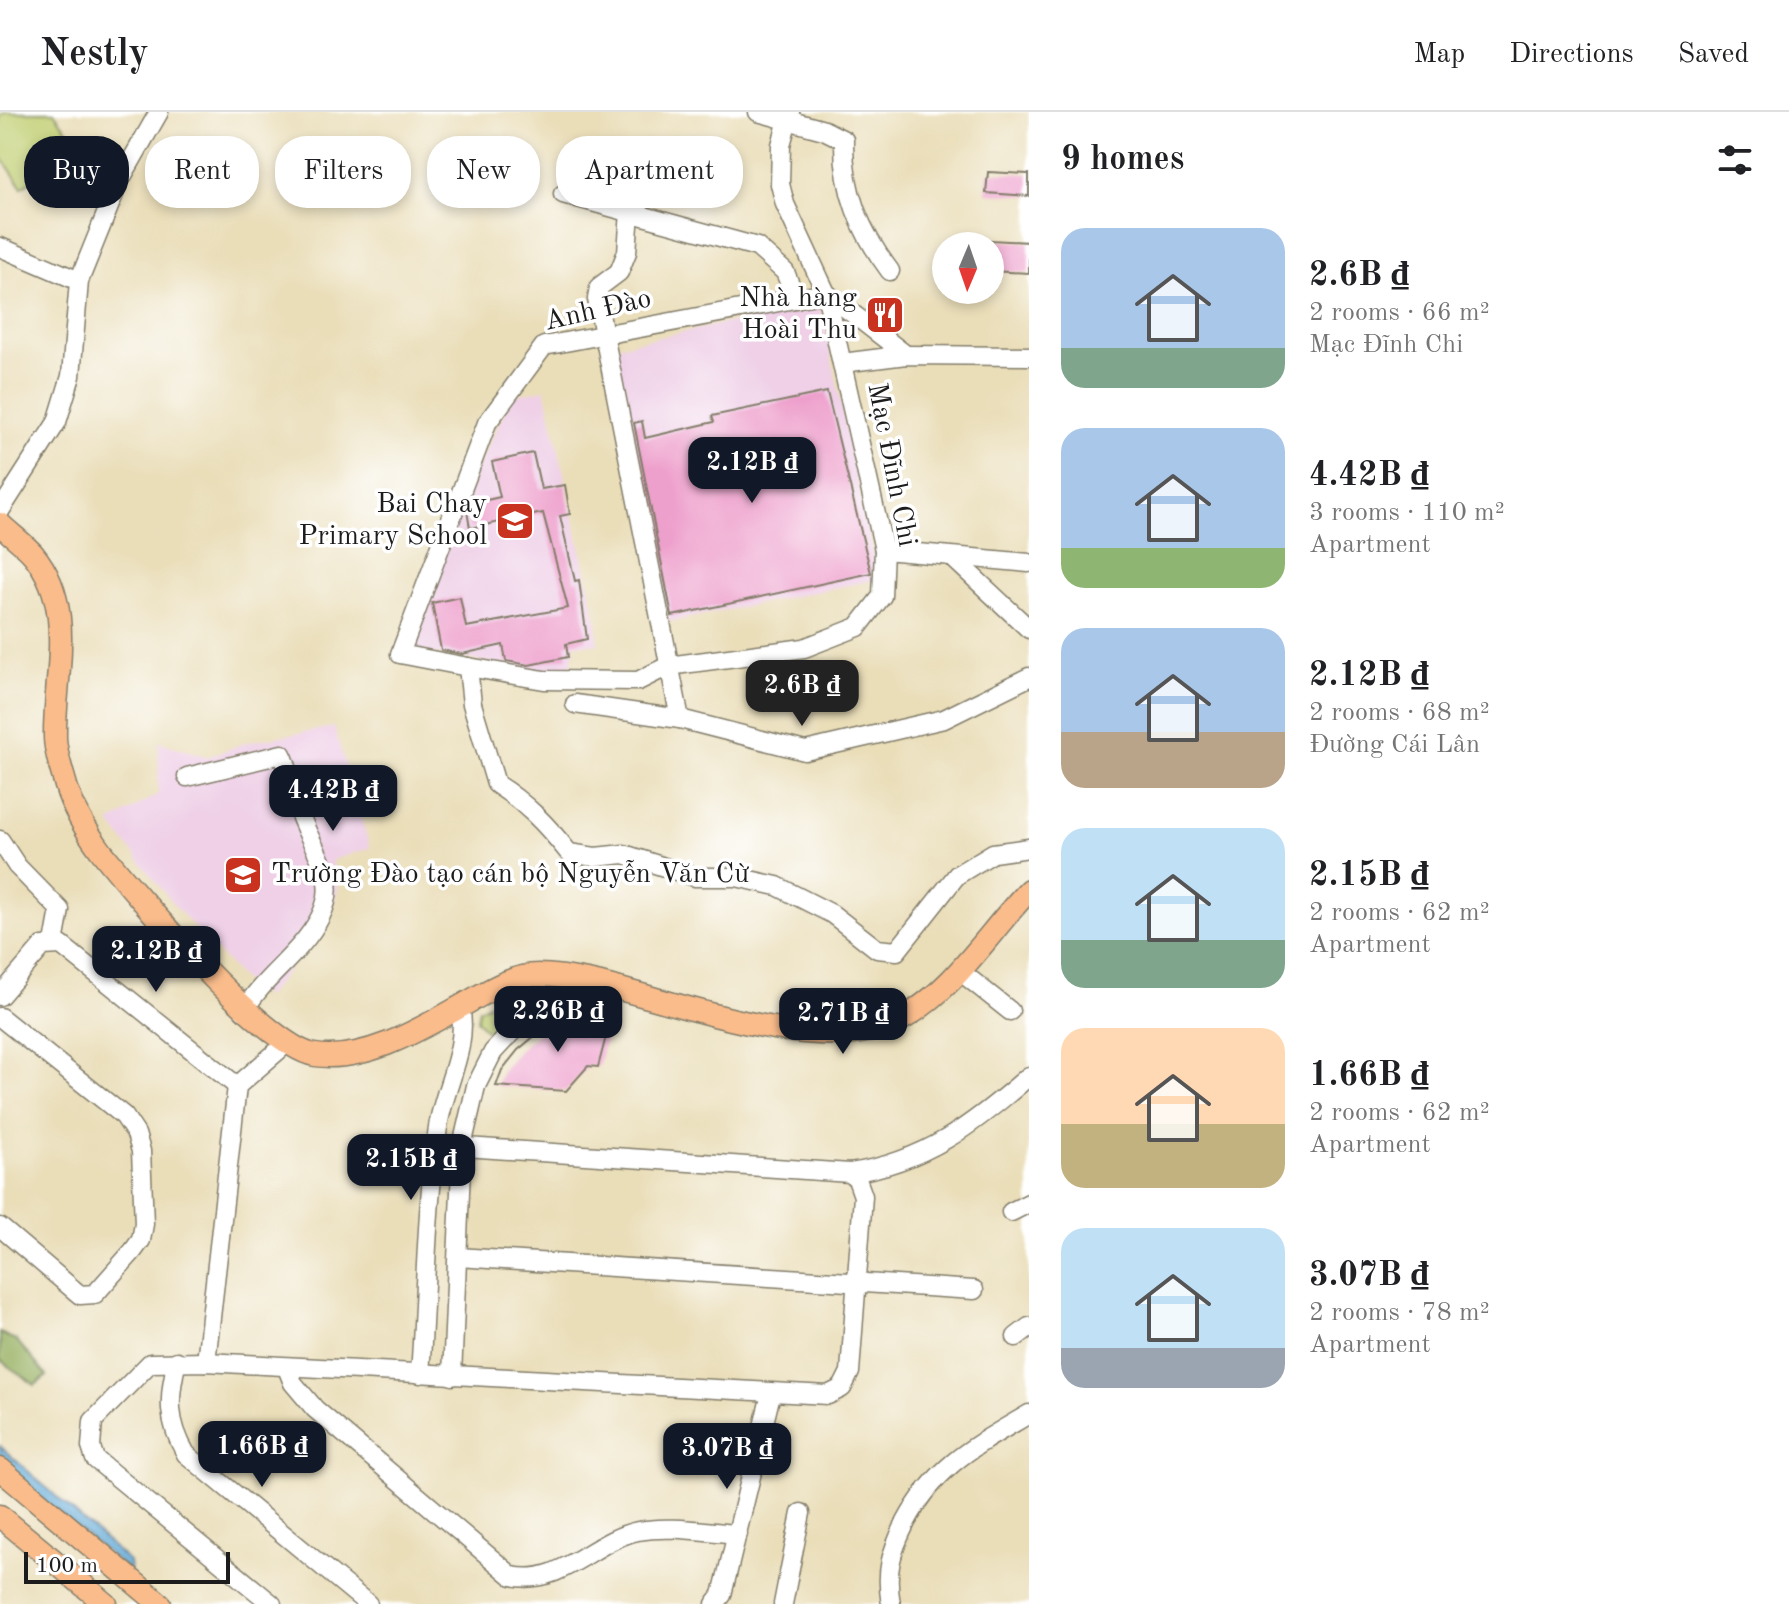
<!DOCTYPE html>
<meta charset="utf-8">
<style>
:root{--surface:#fff;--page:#f6f6f6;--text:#202124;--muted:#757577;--line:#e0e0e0;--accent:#111827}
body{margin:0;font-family:"Old Standard TT",serif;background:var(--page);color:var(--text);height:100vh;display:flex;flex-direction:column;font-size:30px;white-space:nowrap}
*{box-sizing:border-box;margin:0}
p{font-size:26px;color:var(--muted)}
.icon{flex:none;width:44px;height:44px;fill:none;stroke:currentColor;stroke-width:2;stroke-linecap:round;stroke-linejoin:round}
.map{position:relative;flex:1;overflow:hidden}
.details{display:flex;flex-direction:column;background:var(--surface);width:760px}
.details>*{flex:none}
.guide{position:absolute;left:24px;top:24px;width:760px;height:72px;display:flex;gap:16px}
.needle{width:52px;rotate:182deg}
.fabs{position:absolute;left:932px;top:120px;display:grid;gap:16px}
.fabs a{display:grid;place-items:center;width:72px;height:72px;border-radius:50%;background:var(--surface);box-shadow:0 4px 12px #0003;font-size:40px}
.scale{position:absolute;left:24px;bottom:20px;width:206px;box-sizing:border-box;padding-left:8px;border:4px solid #1c1c1c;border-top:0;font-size:22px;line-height:28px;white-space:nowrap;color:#1c1c1c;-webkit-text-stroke:6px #fff;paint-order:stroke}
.price{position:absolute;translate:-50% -68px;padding:0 18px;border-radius:16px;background:var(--accent);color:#fff;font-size:26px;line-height:52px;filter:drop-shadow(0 2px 4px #0008)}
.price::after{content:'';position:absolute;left:50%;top:48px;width:24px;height:18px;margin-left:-12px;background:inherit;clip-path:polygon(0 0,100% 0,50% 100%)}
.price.active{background:#222;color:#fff}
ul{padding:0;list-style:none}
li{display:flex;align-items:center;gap:24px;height:200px;padding:0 32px}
li span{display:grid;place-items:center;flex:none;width:224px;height:160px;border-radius:24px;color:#555}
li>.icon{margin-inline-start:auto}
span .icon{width:96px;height:96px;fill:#fffc;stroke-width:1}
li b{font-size:34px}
h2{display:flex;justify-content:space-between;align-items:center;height:96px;padding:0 32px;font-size:34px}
.tag{padding:0 28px;border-radius:32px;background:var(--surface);box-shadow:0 4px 12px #0003;font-size:28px;line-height:72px}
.tag.active{background:var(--accent);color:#fff}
header{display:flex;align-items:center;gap:48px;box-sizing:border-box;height:112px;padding:0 40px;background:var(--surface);border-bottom:2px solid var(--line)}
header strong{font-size:38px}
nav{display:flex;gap:44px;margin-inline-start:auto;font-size:28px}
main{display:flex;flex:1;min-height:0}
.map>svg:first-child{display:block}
</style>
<header>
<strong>Nestly</strong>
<nav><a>Map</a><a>Directions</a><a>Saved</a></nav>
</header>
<main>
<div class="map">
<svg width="1029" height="1492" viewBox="0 0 1029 1492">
<rect width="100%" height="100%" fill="#fff"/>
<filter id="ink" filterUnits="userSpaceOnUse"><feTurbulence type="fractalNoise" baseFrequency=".0125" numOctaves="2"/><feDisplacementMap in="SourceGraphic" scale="16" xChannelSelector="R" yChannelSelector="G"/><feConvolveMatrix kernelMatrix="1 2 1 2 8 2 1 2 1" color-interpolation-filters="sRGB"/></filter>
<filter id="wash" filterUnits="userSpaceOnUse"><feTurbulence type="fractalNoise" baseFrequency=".006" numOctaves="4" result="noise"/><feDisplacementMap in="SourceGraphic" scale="32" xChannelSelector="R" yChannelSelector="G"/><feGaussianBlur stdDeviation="1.8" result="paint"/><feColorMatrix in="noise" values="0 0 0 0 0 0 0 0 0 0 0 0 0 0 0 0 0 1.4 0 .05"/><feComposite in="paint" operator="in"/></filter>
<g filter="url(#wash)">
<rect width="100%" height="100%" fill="#eadeb9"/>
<g fill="#efd0e7">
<polygon points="820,192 878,467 669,510 611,235"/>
<polygon points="545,277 597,510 598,532 575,532 569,563 414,539 461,390 512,284"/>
<polygon points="334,615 370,736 332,748 338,778 326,811 266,885 245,870 174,793 110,711 158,682 159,630 208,645 247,630"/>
</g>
<g fill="#c0ce70" stroke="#6e7546" stroke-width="2">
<polygon points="6,0 54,0 79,35 22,75 0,43 0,4"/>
<polygon points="524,882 529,890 525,902 494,922 487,919 477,908 479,897 506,884"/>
</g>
<polygon fill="#98b162" stroke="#5a663f" stroke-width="2" points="0,1221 17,1229 47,1264 35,1273 0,1248"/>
<polygon fill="#5ca6d4" stroke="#3c6178" stroke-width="2" points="0,1334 129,1450 130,1460 0,1352"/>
<g id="blocks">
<g fill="#eea0cc">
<polygon points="988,60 1029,62 1029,84 986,81"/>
<polygon points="990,128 1029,130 1029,161 990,159"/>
<polygon points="827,280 871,461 672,504 634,311 642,309 645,326 714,310 712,304"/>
<polygon points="533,341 541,377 565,373 570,402 560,404 575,469 579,468 587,527 566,532 568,545 529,553 506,549 503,533 462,542 441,538 432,491 460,485 466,515 568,496 543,401 470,416 467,399 469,392 500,385 492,350"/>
<polygon points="613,898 598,955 588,954 566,979 496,974 502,958 518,938 549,912"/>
</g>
</g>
</g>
<g filter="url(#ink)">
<use href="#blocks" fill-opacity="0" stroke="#837d6a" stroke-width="2"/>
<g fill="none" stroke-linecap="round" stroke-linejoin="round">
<defs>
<g id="minor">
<path d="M758 0 824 18 844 28C843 79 860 119 890 159"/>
<polyline points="644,45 630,100 627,140 619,160 599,175 597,187 680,607"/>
<polyline points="563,82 757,135 785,160 796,187"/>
<polyline points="0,135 79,169"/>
<path d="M906 243 826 181 544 234 487 311 400 542 468 555 472 592 496 672C526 691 547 713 569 741L595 745 624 742 695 765H736L777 774 832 802 877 837 897 839 957 763 993 741 1029 736"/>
<polyline points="842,251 906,243 1029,244"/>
<polyline points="0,399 57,310 71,264 79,169 119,70 159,0"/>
<polyline points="884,438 1029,451"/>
<polyline points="952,445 1029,517"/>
<polyline points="468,555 544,568 638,569 668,554 804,536 858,515 882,484 884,438 826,181 785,92 780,72 781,33 790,0"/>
<polyline points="575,592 680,607 805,639 944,607 1029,565"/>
<path d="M187 665 282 642C290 657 290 673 295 689 314 751 355 771 300 834 281 856 258 874 244 899"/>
<polyline points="0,728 17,754 60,798 54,831"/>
<polyline points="961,860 1010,899"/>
<polyline points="0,884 43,834 61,833 237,974"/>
<polyline points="0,905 124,1004 136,1022 141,1039 144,1112 141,1128 133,1139 95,1182 80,1183 0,1115"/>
<path d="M850 1061C925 1050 973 1013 1029 964"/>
<polyline points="1011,1100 1029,1091"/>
<polyline points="458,1145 974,1178"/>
<polyline points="1016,1225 1029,1215"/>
<path d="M177 1249C168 1285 167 1309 186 1342L368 1492"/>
<polyline points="206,1250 237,974 287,931"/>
<path d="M287 1256 293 1271 315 1297 512 1464C561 1475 593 1428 638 1419 670 1413 706 1420 738 1422"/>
<path d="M420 1262C426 1180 426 1096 438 1015 444 974 469 937 460 895"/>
<polyline points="452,1264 462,1034 476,974 493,940 520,911 593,871"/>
<polyline points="272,1492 95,1347 91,1335 93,1309 150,1251 206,1250 828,1283 842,1276 850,1260 863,1084 857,1067 850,1061 436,1033"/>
<polyline points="715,1492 722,1483 771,1282"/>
<polyline points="783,1492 801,1401"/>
<path d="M891 1492C885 1459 891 1440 906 1410 937 1352 975 1334 1029 1302"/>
</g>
<g id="major">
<path d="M0 412C10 422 23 431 33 442 77 495 54 562 55 625 55 640 62 659 66 674 72 695 88 722 101 739 135 782 266 936 315 943 364 950 417 919 458 896 482 883 510 863 538 863 556 863 578 867 596 871 675 889 827 949 902 907 955 877 988 821 1029 778"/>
<polyline points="0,1357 160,1492"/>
<polyline points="0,1404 106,1492"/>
</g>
</defs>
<use href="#minor" stroke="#837d6a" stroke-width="21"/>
<use href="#major" stroke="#837d6a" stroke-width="25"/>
<use href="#minor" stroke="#fff" stroke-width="18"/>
<use href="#major" stroke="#fabc8b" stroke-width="22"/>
</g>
</g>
<defs>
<symbol id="restaurant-square" viewBox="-11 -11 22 22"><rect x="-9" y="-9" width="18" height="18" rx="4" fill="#c8321e" stroke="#fff"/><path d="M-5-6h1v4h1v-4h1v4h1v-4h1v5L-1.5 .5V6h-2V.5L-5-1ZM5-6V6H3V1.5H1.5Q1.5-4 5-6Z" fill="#fff"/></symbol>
<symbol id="school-square" viewBox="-11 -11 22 22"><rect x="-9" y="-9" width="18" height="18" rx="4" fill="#c8321e" stroke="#fff"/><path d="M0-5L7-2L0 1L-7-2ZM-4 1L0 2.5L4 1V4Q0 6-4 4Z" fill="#fff"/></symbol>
</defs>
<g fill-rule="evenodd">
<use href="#restaurant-square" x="863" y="181" width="44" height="44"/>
<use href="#school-square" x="493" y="387" width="44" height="44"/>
<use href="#school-square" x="221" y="741" width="44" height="44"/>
</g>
<g text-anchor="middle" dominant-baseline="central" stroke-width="7" stroke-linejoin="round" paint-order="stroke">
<g font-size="28" fill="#1c1c1c" stroke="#fff" text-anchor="end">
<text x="857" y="187">Nhà hàng<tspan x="857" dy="32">Hoài Thu</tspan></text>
<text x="487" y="393">Bai Chay<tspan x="487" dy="32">Primary School</tspan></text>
<text x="271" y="763" text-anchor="start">Trường Đào tạo cán bộ Nguyễn Văn Cừ</text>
</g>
<g font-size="28" fill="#1c1c1c" stroke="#fff">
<text transform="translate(598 199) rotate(-13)">Anh Đào</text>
<text transform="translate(891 353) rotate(79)">Mạc Đĩnh Chi</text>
</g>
</g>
</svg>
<div class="fabs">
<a><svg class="needle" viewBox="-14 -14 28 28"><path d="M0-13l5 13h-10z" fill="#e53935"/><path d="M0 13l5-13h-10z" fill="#757577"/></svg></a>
</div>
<div class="scale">100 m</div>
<b class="price" style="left:752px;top:393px">2.12B ₫</b>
<b class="price active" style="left:802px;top:616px">2.6B ₫</b>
<b class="price" style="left:333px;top:721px">4.42B ₫</b>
<b class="price" style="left:156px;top:882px">2.12B ₫</b>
<b class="price" style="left:558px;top:942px">2.26B ₫</b>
<b class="price" style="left:843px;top:944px">2.71B ₫</b>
<b class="price" style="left:411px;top:1090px">2.15B ₫</b>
<b class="price" style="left:262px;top:1377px">1.66B ₫</b>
<b class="price" style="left:727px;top:1379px">3.07B ₫</b>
<div class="guide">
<a class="tag active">Buy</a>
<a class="tag">Rent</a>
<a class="tag">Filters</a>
<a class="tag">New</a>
<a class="tag">Apartment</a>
</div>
</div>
<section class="details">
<h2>9 homes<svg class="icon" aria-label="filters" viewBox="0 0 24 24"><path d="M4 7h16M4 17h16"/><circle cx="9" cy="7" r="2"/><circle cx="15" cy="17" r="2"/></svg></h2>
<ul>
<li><span style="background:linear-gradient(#a9c7e8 75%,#7fa58c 0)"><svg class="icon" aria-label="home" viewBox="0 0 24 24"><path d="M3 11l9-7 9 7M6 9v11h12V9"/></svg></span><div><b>2.6B ₫</b><p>2 rooms · 66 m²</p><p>Mạc Đĩnh Chi</p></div></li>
<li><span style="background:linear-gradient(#a9c7e8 75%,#8fb573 0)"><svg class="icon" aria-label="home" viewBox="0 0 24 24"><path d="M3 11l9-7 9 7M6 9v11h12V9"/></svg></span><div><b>4.42B ₫</b><p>3 rooms · 110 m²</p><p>Apartment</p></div></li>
<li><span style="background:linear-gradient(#a9c7e8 65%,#b9a48a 0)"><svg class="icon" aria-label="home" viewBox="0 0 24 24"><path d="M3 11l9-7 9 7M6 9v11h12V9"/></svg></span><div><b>2.12B ₫</b><p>2 rooms · 68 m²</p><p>Đường Cái Lân</p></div></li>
<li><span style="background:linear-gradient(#bfe0f5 70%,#7fa58c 0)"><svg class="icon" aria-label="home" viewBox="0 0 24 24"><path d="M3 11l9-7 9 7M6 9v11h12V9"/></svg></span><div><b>2.15B ₫</b><p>2 rooms · 62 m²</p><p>Apartment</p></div></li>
<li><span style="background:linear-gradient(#ffd9b3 60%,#c2b280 0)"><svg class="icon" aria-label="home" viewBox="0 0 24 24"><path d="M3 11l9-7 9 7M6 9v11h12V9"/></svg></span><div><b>1.66B ₫</b><p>2 rooms · 62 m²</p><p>Apartment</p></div></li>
<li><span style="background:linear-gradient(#bfe0f5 75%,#9aa5b1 0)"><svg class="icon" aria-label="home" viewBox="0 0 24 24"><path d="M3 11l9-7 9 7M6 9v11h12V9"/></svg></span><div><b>3.07B ₫</b><p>2 rooms · 78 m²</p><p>Apartment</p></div></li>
</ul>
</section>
</main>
